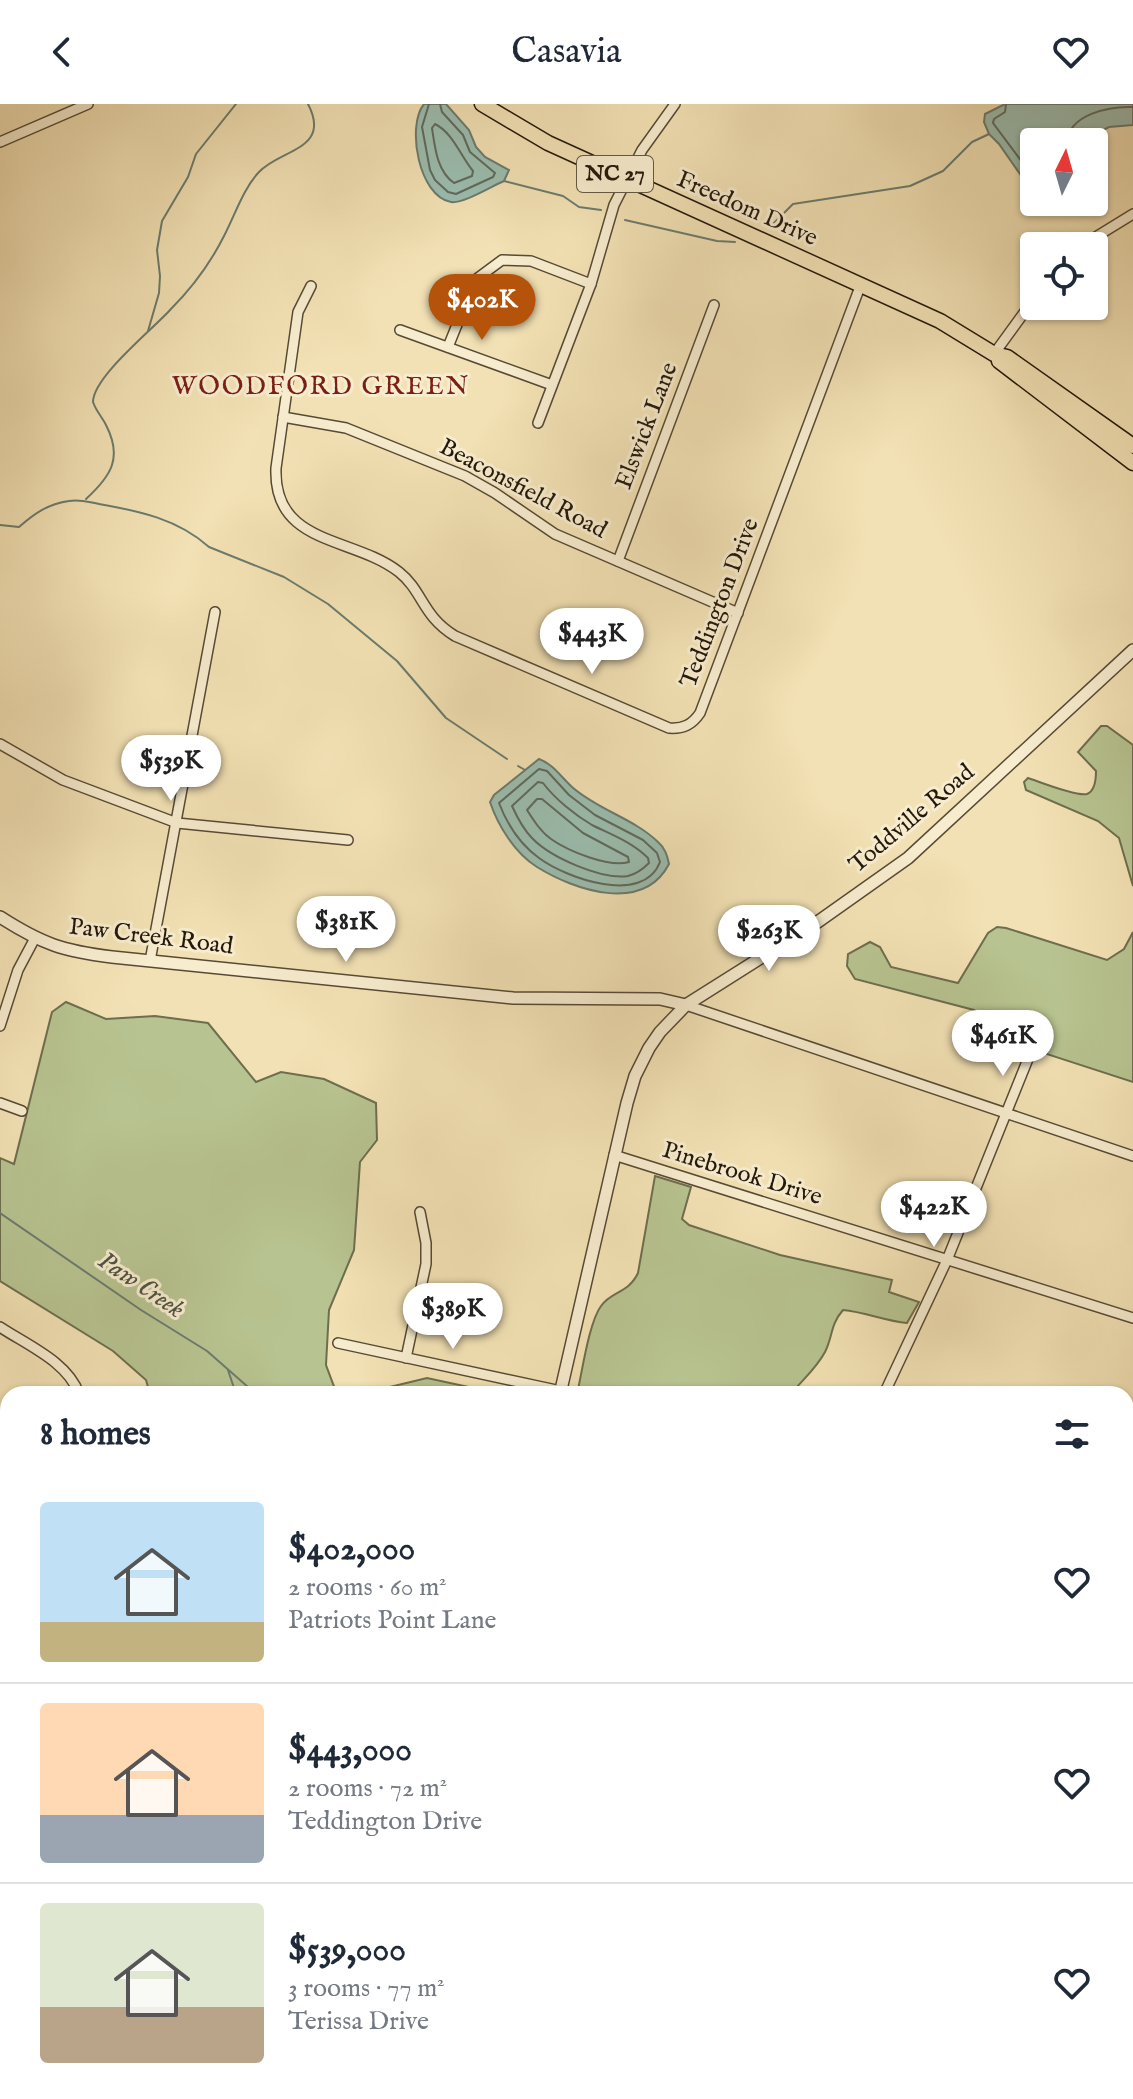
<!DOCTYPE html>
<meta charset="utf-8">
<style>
:root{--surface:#fff;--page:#f2f2f3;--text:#1f2937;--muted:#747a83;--line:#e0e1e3;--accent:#b45309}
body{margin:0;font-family:"IM FELL English",serif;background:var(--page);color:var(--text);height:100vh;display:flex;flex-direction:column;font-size:30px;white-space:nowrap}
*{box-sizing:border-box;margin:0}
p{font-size:26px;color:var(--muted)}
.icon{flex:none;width:44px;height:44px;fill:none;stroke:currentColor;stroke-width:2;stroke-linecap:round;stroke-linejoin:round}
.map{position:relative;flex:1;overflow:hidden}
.details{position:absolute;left:0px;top:1282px;width:1134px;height:714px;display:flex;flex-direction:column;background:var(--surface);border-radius:24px 24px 0 0;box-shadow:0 2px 6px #0004}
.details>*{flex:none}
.needle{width:52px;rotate:5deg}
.fabs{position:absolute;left:1020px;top:24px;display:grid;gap:16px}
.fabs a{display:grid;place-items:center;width:88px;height:88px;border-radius:8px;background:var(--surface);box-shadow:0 2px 6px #0004;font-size:40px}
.price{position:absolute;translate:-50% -68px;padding:0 18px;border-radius:28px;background:#fff;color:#222;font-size:26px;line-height:52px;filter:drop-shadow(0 2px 4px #0008)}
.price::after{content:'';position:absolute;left:50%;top:48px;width:24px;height:18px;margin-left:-12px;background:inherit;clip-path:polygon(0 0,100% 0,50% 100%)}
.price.on{background:var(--accent);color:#fff}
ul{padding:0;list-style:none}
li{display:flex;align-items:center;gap:24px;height:200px;padding:0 40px}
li+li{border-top:2px solid var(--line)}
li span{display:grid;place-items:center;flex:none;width:224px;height:160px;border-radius:8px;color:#555}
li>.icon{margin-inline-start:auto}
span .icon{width:96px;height:96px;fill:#fffc;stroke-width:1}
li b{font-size:34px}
h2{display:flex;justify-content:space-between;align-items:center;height:96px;padding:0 40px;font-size:34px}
header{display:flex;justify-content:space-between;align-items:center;height:104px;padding:0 40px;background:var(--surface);font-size:36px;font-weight:600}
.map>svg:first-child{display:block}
</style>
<header><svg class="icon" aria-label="back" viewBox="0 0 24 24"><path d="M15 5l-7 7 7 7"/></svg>Casavia<svg class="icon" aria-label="heart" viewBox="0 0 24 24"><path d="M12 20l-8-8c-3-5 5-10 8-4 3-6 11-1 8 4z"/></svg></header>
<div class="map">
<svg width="1133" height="1995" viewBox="0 0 1133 1995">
<rect width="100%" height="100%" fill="#f2e1b4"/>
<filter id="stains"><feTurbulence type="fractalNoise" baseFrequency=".0025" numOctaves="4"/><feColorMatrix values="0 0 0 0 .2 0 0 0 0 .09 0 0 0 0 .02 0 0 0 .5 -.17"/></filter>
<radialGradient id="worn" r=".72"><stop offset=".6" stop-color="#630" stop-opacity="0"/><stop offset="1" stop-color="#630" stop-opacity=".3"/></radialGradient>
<g fill="#b7c390" stroke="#6d6e4e" stroke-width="2">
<path d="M1101 622H1107L1133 641V782L1119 734 1098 717 1026 686 1024 678 1028 674C1040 678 1077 693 1087 690 1095 687 1096 674 1096 667L1078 648Z"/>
<polygon points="997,823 1006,824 1107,856 1124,845 1133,828 1133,978 1010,938 974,906 855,875 847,862 848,850 870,838 880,843 891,863 958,879 988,829"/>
<polygon points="66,898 106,915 155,912 208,919 256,978 281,968 324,975 376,999 377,1036 360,1058 354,1146 329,1206 326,1261 335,1285 369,1288 427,1274 501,1290 150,1290 146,1276 113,1247 0,1177 0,1054 14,1060 52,908"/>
<path d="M655 1072 691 1083 682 1115 689 1121 780 1151 892 1176 889 1188 919 1198 907 1219C885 1217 865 1208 843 1206 830 1221 833 1232 825 1248 816 1265 802 1276 791 1290H577C582 1269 589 1218 601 1202 611 1187 628 1190 638 1169Z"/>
<polygon points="1133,1447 1133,1511 1126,1518 1126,1451"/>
<polygon points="1126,1631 1133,1638 1133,1995 1117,1995 1115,1988 1126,1988"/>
<polygon points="146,1988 231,1988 230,1995 150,1995"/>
<polygon points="530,1988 761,1988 761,1995 505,1995"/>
<polygon points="962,1988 1087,1988 1073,1995 971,1995"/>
</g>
<g fill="#9bbdaf" stroke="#6b7b6d" stroke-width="2">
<path d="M424 0H446L469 26 476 43 485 53 509 66 504 77C492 82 463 100 451 98 419 93 406 22 424 0Z"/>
<polygon points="1005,0 1133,0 1133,21 1109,23 1080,38 1034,38 1032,82 1027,80 999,40 989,30 984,18 985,10"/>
<path d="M539 655C554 661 560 672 572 683 598 706 633 714 658 738 665 744 667 751 669 760 643 810 574 786 537 763 515 749 498 722 490 698L494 691Z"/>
</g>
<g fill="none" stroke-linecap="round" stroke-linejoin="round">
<g stroke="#5f6a5d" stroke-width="2">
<polyline points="429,0 422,23 430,66 435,76 448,88 456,90 493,73 495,69 470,48 463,31 442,8 440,0"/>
<polyline points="1006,0 1005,8 994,15 993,19 1034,74"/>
<path d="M435 20C453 29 460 51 473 67L472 72 454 79C437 67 435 44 432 24Z"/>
<path d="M1067 38C1069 10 1110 2 1133 3"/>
<path d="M539 665 547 667 569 691 595 711 643 736 657 749 660 758C643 802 566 774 539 754 521 741 507 720 499 699Z"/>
<path d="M538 678 543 679C555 695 575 711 592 721 612 731 632 738 648 754L649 759C643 765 636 770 628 772 601 776 550 753 532 734 523 725 517 713 512 702Z"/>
<path d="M537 695H542L583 729 628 753 629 758C609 764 568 747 551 735 541 728 534 717 527 706Z"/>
</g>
<g stroke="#6b7b6d" stroke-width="2">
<polyline points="504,77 563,92 579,103 601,106"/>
<polyline points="625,116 717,137 735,138"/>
<polyline points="771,122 793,100 910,82 943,67 972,38 989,30"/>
<polyline points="148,227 159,189 160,172 157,146 162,117 188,73 196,50 236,0"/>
<path d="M86 395C111 372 123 354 106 321 102 313 96 307 93 298 93 273 152 226 170 206 192 184 210 160 224 132 235 111 243 85 259 68 280 45 332 46 308 0"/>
<path d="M0 421 19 423C35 409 48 400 69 397 80 395 88 398 99 400 139 407 178 415 209 443L284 473 328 500 397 557 446 614 507 655"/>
<polyline points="518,662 525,666"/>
<polyline points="0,1109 141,1206 207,1247 256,1290"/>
<polyline points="228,1266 236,1290"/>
<polyline points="1126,1478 1133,1475"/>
<polyline points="1126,1776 1132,1799 1126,1827"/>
<polyline points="1126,1973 1132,1995"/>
<polyline points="213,1988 213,1995"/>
<polyline points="739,1995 739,1988"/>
</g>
<defs>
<g id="minor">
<polyline points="0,38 88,0"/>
<polyline points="1081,142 1133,110"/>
<path d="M311 182 298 208 276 364C273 442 353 432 399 468 423 487 422 512 455 532L669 624C683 625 692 621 700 609L861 180"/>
<polyline points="400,226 552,281"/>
<polyline points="448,243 475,176 502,156 531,157 591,180"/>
<polyline points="994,250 1034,195"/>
<polyline points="283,313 346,324 465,372 495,389 555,430 738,509"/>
<polyline points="538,319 591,180 614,101 642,46 675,0"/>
<polyline points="618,457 714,201"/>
<polyline points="0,640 63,676 177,719 348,736"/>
<polyline points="150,857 215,508"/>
<polyline points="686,901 1133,1052"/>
<polyline points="0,922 18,866 35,834"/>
<polyline points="0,999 22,1007"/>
<polyline points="614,1051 1133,1214"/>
<path d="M0 1223C27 1241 68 1258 79 1290"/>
<polyline points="338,1239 561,1287"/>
<polyline points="406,1254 426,1160 426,1139 420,1108"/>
<polyline points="884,1290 947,1156 1030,950"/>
<polyline points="0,1390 8,1381"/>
<polyline points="0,1490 8,1499"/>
<polyline points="1128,1541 1133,1561"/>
<polyline points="0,1704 8,1714"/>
<polyline points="35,1988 58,1995"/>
<polyline points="909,1988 914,1995"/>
<polyline points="26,1995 27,1988"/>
<polyline points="296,1995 300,1988"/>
<polyline points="810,1995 814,1988"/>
</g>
<g id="tertiary">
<path d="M0 813C42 840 63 847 112 853L513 894 660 895 686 901"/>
<polyline points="560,1290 627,999 635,972 649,944 660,928 686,901 819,817 908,754 1133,546"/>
<polyline points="469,1988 470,1995"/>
</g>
<g id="primary">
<polyline points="482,0 548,39 940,217 994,250 1007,253 1133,342"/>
<polyline points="999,257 1133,359"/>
</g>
</defs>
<use href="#minor" stroke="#574a35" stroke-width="12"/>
<use href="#tertiary" stroke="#574a35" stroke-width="14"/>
<use href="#primary" stroke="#23180b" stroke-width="17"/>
<use href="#minor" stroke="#f7ecce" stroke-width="9"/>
<use href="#tertiary" stroke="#f7ecce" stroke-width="11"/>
<use href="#primary" stroke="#f2e1b4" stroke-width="14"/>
</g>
<g text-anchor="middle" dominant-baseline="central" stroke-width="6" stroke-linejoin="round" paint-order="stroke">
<rect fill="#f7ecce" stroke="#635846" stroke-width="2" x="577" y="52" width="76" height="36" rx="6"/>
<g font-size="22" font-weight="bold" fill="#23180b">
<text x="615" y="70">NC 27</text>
</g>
<g font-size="24" fill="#23180b" stroke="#f7ecce">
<text transform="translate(747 105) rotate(24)">Freedom Drive</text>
<text transform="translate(647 322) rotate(-69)">Elswick Lane</text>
<text transform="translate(523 385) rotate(28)">Beaconsfield Road</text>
<text transform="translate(720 499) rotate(-69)">Teddington Drive</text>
<text transform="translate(912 715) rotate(-40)">Toddville Road</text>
<text transform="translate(151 833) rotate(7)">Paw Creek Road</text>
<text transform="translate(742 1070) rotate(17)">Pinebrook Drive</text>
</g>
<g font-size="26" letter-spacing="2" fill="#7a1f14" stroke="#f7ecce">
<text x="321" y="282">WOODFORD GREEN</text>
</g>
<g font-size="26" font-style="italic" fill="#4d5244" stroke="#f7ecce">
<text transform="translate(141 1181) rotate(34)">Paw Creek</text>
</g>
</g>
<rect width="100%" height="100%" filter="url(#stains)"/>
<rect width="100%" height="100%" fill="url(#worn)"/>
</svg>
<div class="fabs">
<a><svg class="needle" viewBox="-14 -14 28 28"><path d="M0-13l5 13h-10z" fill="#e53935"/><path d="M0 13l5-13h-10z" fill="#747a83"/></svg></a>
<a><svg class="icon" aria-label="locate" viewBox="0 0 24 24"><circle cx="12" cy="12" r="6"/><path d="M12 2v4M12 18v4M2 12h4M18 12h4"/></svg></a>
</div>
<b class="price on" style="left:482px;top:238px">$402K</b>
<b class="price" style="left:592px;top:572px">$443K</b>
<b class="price" style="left:171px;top:699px">$539K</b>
<b class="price" style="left:346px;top:860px">$381K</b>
<b class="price" style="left:769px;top:869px">$263K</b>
<b class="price" style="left:1003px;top:974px">$461K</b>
<b class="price" style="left:934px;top:1145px">$422K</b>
<b class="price" style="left:453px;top:1247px">$389K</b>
<section class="details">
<h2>8 homes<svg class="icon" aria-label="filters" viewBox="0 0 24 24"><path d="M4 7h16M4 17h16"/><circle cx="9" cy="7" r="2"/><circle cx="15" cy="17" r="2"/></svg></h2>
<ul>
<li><span style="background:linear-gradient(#bfe0f5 75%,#c2b280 0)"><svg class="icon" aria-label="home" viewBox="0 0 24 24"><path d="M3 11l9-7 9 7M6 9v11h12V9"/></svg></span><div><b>$402,000</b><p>2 rooms · 60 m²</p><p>Patriots Point Lane</p></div><svg class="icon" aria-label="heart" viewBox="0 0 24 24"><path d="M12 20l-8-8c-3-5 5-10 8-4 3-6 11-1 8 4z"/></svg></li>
<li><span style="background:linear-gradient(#ffd9b3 70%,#9aa5b1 0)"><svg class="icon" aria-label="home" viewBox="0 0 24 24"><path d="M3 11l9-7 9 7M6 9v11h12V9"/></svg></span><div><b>$443,000</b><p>2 rooms · 72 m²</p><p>Teddington Drive</p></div><svg class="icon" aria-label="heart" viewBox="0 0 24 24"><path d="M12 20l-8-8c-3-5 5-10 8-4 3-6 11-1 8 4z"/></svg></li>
<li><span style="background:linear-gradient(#dfe7d0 65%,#b9a48a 0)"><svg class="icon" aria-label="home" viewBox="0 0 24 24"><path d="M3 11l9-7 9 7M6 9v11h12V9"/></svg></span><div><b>$539,000</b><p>3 rooms · 77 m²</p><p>Terissa Drive</p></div><svg class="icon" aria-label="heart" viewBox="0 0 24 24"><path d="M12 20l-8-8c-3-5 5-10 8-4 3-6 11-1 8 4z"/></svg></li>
</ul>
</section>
</div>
